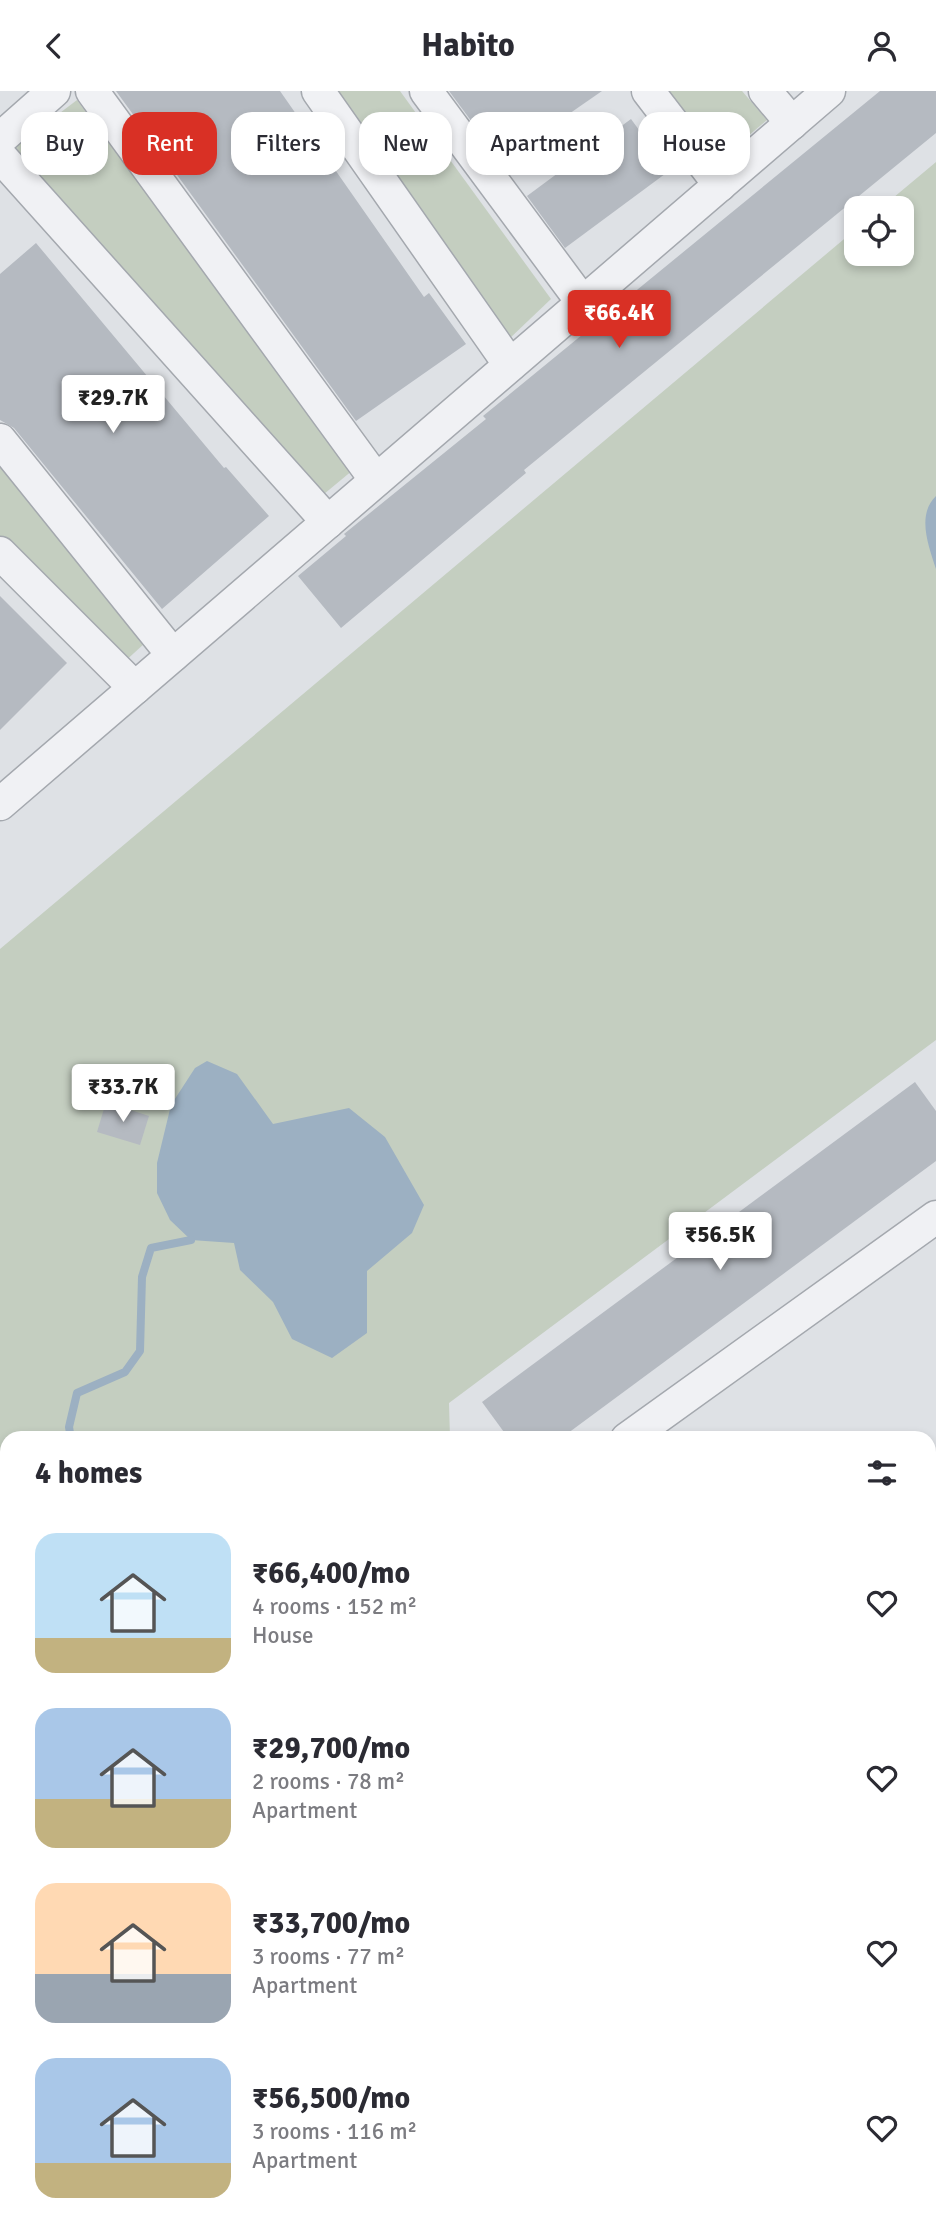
<!DOCTYPE html>
<meta charset="utf-8">
<style>
:root{--surface:#fff;--page:#f2f2f3;--text:#2b2b33;--muted:#7c7c81;--accent:#d93025}
body{margin:0;font-family:Signika,sans-serif;background:var(--page);color:var(--text);height:100vh;display:flex;flex-direction:column;font-size:26px;white-space:nowrap}
*{box-sizing:border-box;margin:0}
p{font-size:23px;color:var(--muted)}
.icon{flex:none;width:38px;height:38px;fill:none;stroke:currentColor;stroke-width:2;stroke-linecap:round;stroke-linejoin:round}
.map{position:relative;flex:1;overflow:hidden}
.sheet{position:absolute;left:0px;top:1340px;width:936px;height:800px;display:flex;flex-direction:column;background:var(--surface);border-radius:21px 21px 0 0;box-shadow:0 4px 10px #0003}
.sheet>*{flex:none}
.banner{position:absolute;left:21px;top:21px;width:894px;height:63px;display:flex;gap:14px}
.fabs{position:absolute;left:844px;top:105px;display:grid;gap:14px}
.fabs a{display:grid;place-items:center;width:70px;height:70px;border-radius:14px;background:var(--surface);box-shadow:0 4px 10px #0003;font-size:35px}
.price{position:absolute;translate:-50% -60px;padding:0 16px;border-radius:7px;background:#fff;color:#222;font-size:23px;line-height:46px;filter:drop-shadow(0 2px 4px #0008)}
.price::after{content:'';position:absolute;left:50%;top:42px;width:21px;height:16px;margin-left:-10px;background:inherit;clip-path:polygon(0 0,100% 0,50% 100%)}
.price.current{background:var(--accent);color:#fff}
ul{padding:0;list-style:none}
li{display:flex;align-items:center;gap:21px;height:175px;padding:0 35px}
li span{display:grid;place-items:center;flex:none;width:196px;height:140px;border-radius:21px;color:#555}
li>.icon{margin-inline-start:auto}
span .icon{width:84px;height:84px;fill:#fffc;stroke-width:1}
li b{font-size:30px}
h2{display:flex;justify-content:space-between;align-items:center;height:84px;padding:0 35px;font-size:30px}
.tag{padding:0 24px;border-radius:21px;background:var(--surface);box-shadow:0 4px 10px #0003;font-size:24px;line-height:63px}
.tag.current{background:var(--accent);color:#fff}
header{display:flex;justify-content:space-between;align-items:center;height:91px;padding:0 35px;background:var(--surface);font-size:32px;font-weight:700}
.map>svg:first-child{display:block}
</style>
<header><svg class="icon" aria-label="back" viewBox="0 0 24 24"><path d="M15 5l-7 7 7 7"/></svg>Habito<svg class="icon" aria-label="person" viewBox="0 0 24 24"><circle cx="12" cy="8" r="4"/><path d="M4 21q1-7 8-7t8 7"/></svg></header>
<div class="map">
<svg width="936" height="2139" viewBox="0 0 936 2139">
<rect width="100%" height="100%" fill="#dee1e5"/>
<g fill="#c4cec0">
<polygon points="329,0 400,0 551,208 508,249"/>
<polygon points="659,0 742,0 767,29 714,74"/>
<polygon points="77,9 353,379 318,408 15,56"/>
<polygon points="936,71 936,949 449,1312 450,1347 7,1348 7,1741 0,1746 0,858 856,138 856,163 901,163 901,117 881,117"/>
<polygon points="0,376 145,552 122,573 0,449"/>
</g>
<g fill="#9cb0c2">
<path d="M936 405V478C929 456 916 424 936 405Z"/>
<polygon points="207,970 237,983 273,1033 349,1017 385,1046 424,1114 412,1142 367,1180 367,1242 332,1267 292,1248 273,1211 240,1179 234,1152 191,1149 170,1129 157,1102 157,1072 171,1014 195,977"/>
</g>
<g fill="none" stroke-linecap="round" stroke-linejoin="round">
<g stroke="#9cb0c2" stroke-width="8">
<polyline points="71,1348 69,1336 77,1302 125,1281 140,1260 142,1186 151,1157 191,1149"/>
<polyline points="0,1559 7,1551"/>
</g>
</g>
<g fill="#b5bac1">
<polygon points="116,0 280,0 424,206 429,202 466,253 356,330"/>
<polygon points="449,0 602,0 501,70"/>
<polygon points="880,0 936,0 936,42 524,379 526,382 341,537 298,485 346,445 344,443 486,328 483,325"/>
<polygon points="631,28 669,80 565,157 527,105"/>
<polygon points="36,152 224,377 226,376 269,425 162,518 14,337 0,329 0,183"/>
<polygon points="0,505 67,572 0,639"/>
<polygon points="915,991 936,1020 936,1070 560,1348 509,1348 482,1311"/>
<polygon points="106,1011 149,1025 140,1054 97,1041"/>
</g>
<g fill="none" stroke-linecap="round" stroke-linejoin="round">
<defs>
<g id="lane">
<polyline points="929,2044 936,2041"/>
<polyline points="739,2139 750,2133"/>
</g>
<g id="street">
<polyline points="92,0 376,389"/>
<polyline points="318,0 510,274"/>
<polyline points="426,0 583,212"/>
<polyline points="648,0 720,94"/>
<polyline points="765,0 792,32"/>
<polyline points="0,48 54,0"/>
<polyline points="0,65 328,431"/>
<polyline points="0,349 173,564"/>
<polyline points="0,462 135,597"/>
<polyline points="0,713 829,0"/>
<polyline points="627,1348 936,1126"/>
<polyline points="0,1795 7,1790"/>
<polyline points="0,2079 7,2092"/>
<polyline points="29,2133 32,2139"/>
<polyline points="194,2133 197,2139"/>
</g>
</defs>
<use href="#lane" stroke="#a4a8ae" stroke-width="19"/>
<use href="#street" stroke="#a4a8ae" stroke-width="35"/>
<use href="#lane" stroke="#f0f1f4" stroke-width="16"/>
<use href="#street" stroke="#f0f1f4" stroke-width="32"/>
</g>
</svg>
<div class="fabs">
<a><svg class="icon" aria-label="locate" viewBox="0 0 24 24"><circle cx="12" cy="12" r="6"/><path d="M12 2v4M12 18v4M2 12h4M18 12h4"/></svg></a>
</div>
<b class="price current" style="left:619px;top:259px">₹66.4K</b>
<b class="price" style="left:113px;top:344px">₹29.7K</b>
<b class="price" style="left:123px;top:1033px">₹33.7K</b>
<b class="price" style="left:720px;top:1181px">₹56.5K</b>
<div class="banner">
<a class="tag">Buy</a>
<a class="tag current">Rent</a>
<a class="tag">Filters</a>
<a class="tag">New</a>
<a class="tag">Apartment</a>
<a class="tag">House</a>
</div>
<section class="sheet">
<h2>4 homes<svg class="icon" aria-label="filters" viewBox="0 0 24 24"><path d="M4 7h16M4 17h16"/><circle cx="9" cy="7" r="2"/><circle cx="15" cy="17" r="2"/></svg></h2>
<ul>
<li><span style="background:linear-gradient(#bfe0f5 75%,#c2b280 0)"><svg class="icon" aria-label="home" viewBox="0 0 24 24"><path d="M3 11l9-7 9 7M6 9v11h12V9"/></svg></span><div><b>₹66,400/mo</b><p>4 rooms · 152 m²</p><p>House</p></div><svg class="icon" aria-label="heart" viewBox="0 0 24 24"><path d="M12 20l-8-8c-3-5 5-10 8-4 3-6 11-1 8 4z"/></svg></li>
<li><span style="background:linear-gradient(#a9c7e8 65%,#c2b280 0)"><svg class="icon" aria-label="home" viewBox="0 0 24 24"><path d="M3 11l9-7 9 7M6 9v11h12V9"/></svg></span><div><b>₹29,700/mo</b><p>2 rooms · 78 m²</p><p>Apartment</p></div><svg class="icon" aria-label="heart" viewBox="0 0 24 24"><path d="M12 20l-8-8c-3-5 5-10 8-4 3-6 11-1 8 4z"/></svg></li>
<li><span style="background:linear-gradient(#ffd9b3 65%,#9aa5b1 0)"><svg class="icon" aria-label="home" viewBox="0 0 24 24"><path d="M3 11l9-7 9 7M6 9v11h12V9"/></svg></span><div><b>₹33,700/mo</b><p>3 rooms · 77 m²</p><p>Apartment</p></div><svg class="icon" aria-label="heart" viewBox="0 0 24 24"><path d="M12 20l-8-8c-3-5 5-10 8-4 3-6 11-1 8 4z"/></svg></li>
<li><span style="background:linear-gradient(#a9c7e8 75%,#c2b280 0)"><svg class="icon" aria-label="home" viewBox="0 0 24 24"><path d="M3 11l9-7 9 7M6 9v11h12V9"/></svg></span><div><b>₹56,500/mo</b><p>3 rooms · 116 m²</p><p>Apartment</p></div><svg class="icon" aria-label="heart" viewBox="0 0 24 24"><path d="M12 20l-8-8c-3-5 5-10 8-4 3-6 11-1 8 4z"/></svg></li>
</ul>
</section>
</div>
